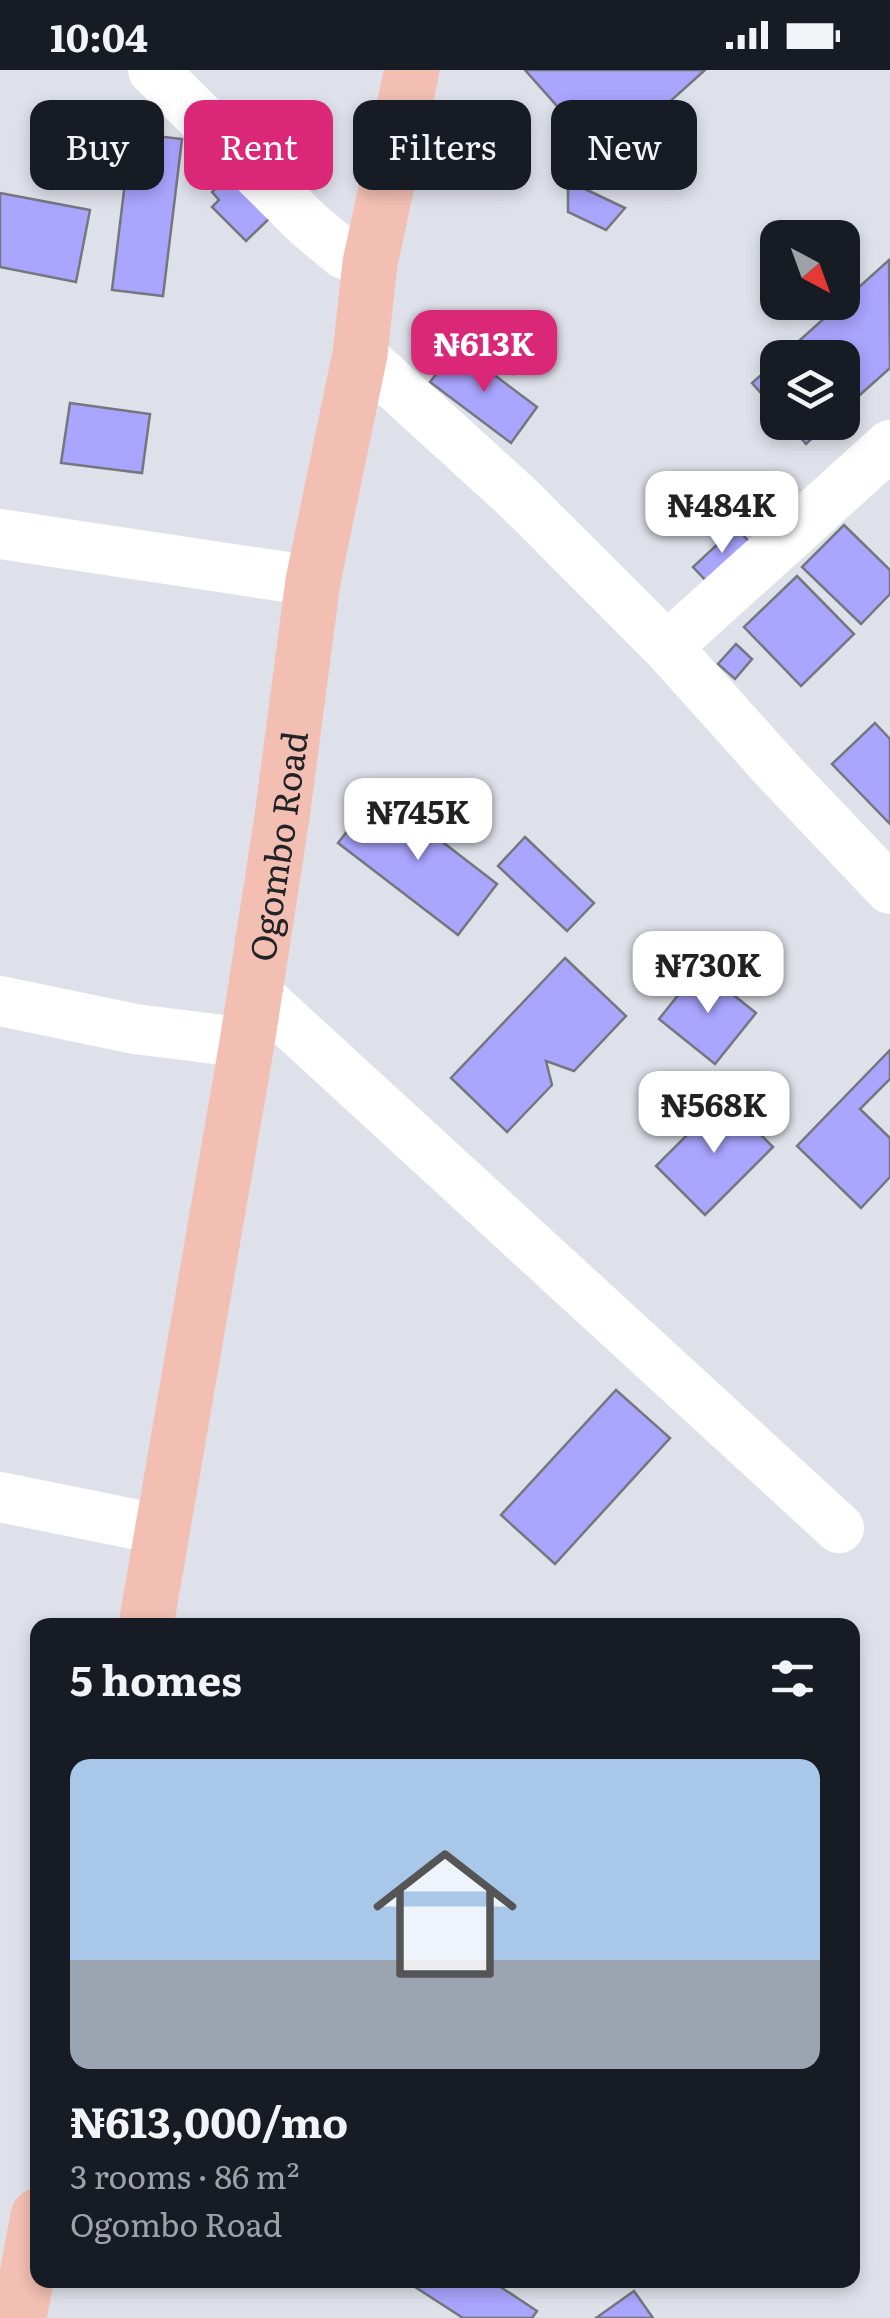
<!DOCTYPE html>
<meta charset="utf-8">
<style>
:root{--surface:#171b24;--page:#20242c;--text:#f1f3f6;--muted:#9ea1a6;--accent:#db2777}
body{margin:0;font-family:Literata,serif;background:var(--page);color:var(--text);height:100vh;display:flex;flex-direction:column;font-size:38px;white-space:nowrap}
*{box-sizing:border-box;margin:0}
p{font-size:32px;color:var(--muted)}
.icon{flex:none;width:55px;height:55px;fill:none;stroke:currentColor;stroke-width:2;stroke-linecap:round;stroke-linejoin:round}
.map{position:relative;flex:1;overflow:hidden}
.sheet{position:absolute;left:30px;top:1548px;width:830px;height:670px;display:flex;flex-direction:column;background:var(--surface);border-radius:20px;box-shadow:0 5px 15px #0003}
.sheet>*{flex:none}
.banner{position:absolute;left:30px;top:30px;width:830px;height:90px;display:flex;gap:20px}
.needle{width:65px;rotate:139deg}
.fabs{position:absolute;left:760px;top:150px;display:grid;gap:20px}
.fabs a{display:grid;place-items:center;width:100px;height:100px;border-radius:20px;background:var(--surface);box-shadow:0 5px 15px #0003;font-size:50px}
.price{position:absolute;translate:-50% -85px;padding:0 22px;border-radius:20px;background:#fff;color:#222;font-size:32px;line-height:65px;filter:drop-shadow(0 2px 5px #0008)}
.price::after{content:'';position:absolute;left:50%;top:60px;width:30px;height:22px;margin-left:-15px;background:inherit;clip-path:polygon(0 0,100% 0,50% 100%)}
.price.selected{background:var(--accent);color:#fff}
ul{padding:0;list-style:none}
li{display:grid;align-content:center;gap:20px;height:530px;padding:0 40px}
li span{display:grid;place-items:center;height:310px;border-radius:20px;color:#555}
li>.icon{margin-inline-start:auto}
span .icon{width:180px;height:180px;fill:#fffc;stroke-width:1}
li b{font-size:42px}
h2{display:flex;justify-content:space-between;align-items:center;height:120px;padding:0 40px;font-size:42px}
.pill{padding:0 35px;border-radius:20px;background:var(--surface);box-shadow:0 5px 15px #0003;font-size:35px;line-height:90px}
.pill.selected{background:var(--accent);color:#fff}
.status{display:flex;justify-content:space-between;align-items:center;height:70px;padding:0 50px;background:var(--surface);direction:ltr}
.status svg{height:28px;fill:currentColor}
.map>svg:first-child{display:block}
</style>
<div class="status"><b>10:04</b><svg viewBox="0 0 49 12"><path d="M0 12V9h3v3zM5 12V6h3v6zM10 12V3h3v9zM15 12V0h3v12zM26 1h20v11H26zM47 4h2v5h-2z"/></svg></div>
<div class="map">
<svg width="890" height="2248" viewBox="0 0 890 2248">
<rect width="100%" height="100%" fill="#dfe1ea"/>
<g fill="#aaa5fe" stroke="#75767e" stroke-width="2.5">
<polygon points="525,0 705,0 605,90"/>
<polygon points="131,63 182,69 163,226 112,220"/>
<polygon points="233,101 275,143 246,171 212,137 219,130 212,122"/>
<polygon points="568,111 625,138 606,160 568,142"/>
<polygon points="0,123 90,140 76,212 0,197"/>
<polygon points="889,190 890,298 842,341 842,288 780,288"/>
<polygon points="457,277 537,337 511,373 430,312"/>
<polygon points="501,277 521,295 513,304 493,286"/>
<polygon points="778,290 778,342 752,313"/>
<polygon points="70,333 150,344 142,403 61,393"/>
<polygon points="787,352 830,352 806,374"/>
<polygon points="844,455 890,500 890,524 861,554 802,497"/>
<polygon points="736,457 751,474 709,514 693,497"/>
<polygon points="797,506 854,564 801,616 744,557"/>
<polygon points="736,574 752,589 735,609 718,594"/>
<polygon points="875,653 890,669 890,754 832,694"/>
<polygon points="378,722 497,814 458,865 338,773"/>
<polygon points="525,767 594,833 567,861 498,796"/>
<polygon points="565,888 626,946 574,1001 546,991 552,1015 507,1062 451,1008"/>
<polygon points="700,898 756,943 715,994 659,949"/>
<polygon points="890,980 890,1009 860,1039 890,1068 890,1107 861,1138 797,1076"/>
<polygon points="724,1028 773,1077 705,1145 656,1096"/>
<polygon points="616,1320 670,1368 555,1494 501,1445"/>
<polygon points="415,2210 490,2210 537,2241 532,2248 463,2248 412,2215"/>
<polygon points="634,2221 653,2248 596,2248"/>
</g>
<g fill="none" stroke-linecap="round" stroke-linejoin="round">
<g stroke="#fff" stroke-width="50">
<polyline points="153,0 308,154 344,184 370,193"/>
<polyline points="360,284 517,427 667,577 890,375"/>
<polyline points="0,464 313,511"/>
<polyline points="667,577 780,703 890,819"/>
<polyline points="255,922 839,1458"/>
<polyline points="0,931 135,959 247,973"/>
<polyline points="0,1427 163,1460"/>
</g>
<g stroke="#f2bfb2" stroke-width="55">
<path id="s1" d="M146 1555 247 973 282 747 313 511 360 284 370 193 412 0"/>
<polyline points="19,2248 38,2146"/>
</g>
</g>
<g text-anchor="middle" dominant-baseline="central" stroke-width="8" stroke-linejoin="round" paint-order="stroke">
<g font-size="35" fill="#222326" stroke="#eceff7">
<text stroke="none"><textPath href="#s1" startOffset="790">Ogombo Road</textPath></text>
</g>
</g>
</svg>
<div class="fabs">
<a><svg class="needle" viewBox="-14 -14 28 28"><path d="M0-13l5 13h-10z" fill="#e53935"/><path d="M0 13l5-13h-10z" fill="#9ea1a6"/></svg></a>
<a><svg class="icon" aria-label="layers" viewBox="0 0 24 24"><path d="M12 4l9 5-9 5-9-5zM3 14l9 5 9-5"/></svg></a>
</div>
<b class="price selected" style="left:484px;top:325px">₦613K</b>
<b class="price" style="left:722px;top:486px">₦484K</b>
<b class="price" style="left:418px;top:793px">₦745K</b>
<b class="price" style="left:708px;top:946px">₦730K</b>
<b class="price" style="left:714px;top:1086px">₦568K</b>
<div class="banner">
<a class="pill">Buy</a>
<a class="pill selected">Rent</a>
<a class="pill">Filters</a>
<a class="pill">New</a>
</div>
<section class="sheet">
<h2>5 homes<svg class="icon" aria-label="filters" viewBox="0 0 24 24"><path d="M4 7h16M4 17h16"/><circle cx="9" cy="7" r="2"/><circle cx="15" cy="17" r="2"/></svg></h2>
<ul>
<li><span style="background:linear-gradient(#a9c7e8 65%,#9aa5b1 0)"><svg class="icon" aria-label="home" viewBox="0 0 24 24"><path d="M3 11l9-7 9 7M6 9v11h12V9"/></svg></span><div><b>₦613,000/mo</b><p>3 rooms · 86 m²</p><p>Ogombo Road</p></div></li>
</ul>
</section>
</div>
